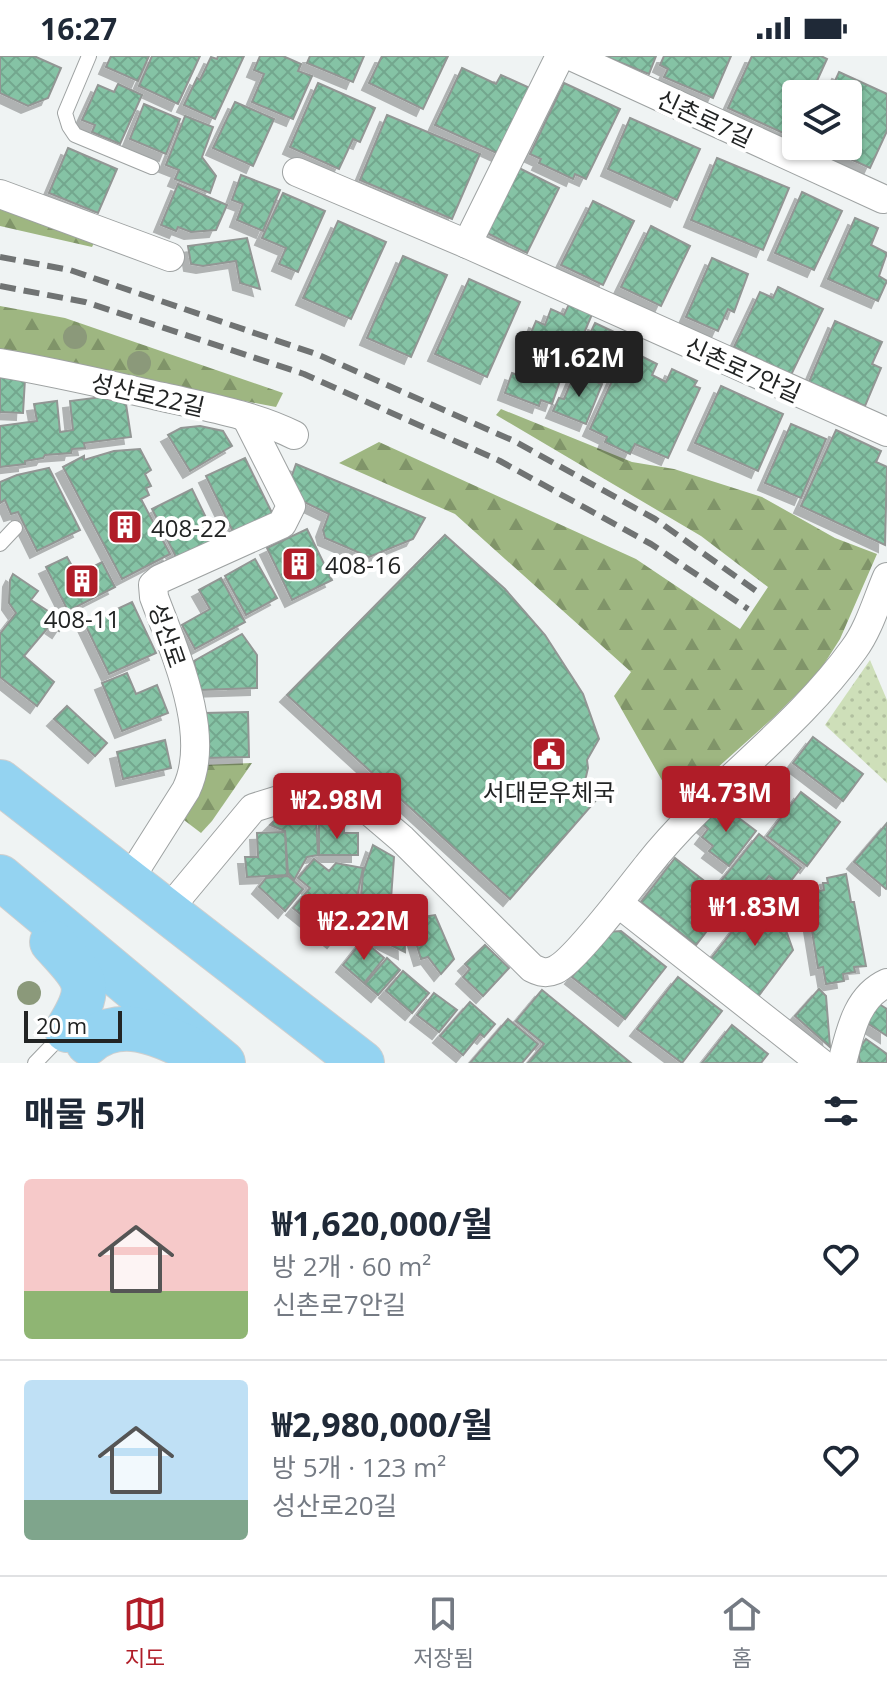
<!DOCTYPE html>
<html lang="ko">
<meta charset="utf-8">
<style>
:root{--surface:#fff;--page:#f2f2f3;--text:#1f2937;--muted:#747a83;--line:#e0e1e3;--accent:#b01d28}
body{margin:0;font-family:"Open Sans","Noto Sans KR",sans-serif;background:var(--page);color:var(--text);height:100vh;display:flex;flex-direction:column;font-size:30px;white-space:nowrap}
*{box-sizing:border-box;margin:0}
p{font-size:26px;color:var(--muted)}
.icon{flex:none;width:44px;height:44px;fill:none;stroke:currentColor;stroke-width:2;stroke-linecap:round;stroke-linejoin:round}
.map{position:relative;height:1007px;overflow:hidden}
.sheet{display:flex;flex-direction:column;background:var(--surface);flex:1}
.sheet>*{flex:none}
.controls{position:absolute;left:782px;top:24px;display:grid;gap:16px}
.controls a{display:grid;place-items:center;width:80px;height:80px;border-radius:8px;background:var(--surface);box-shadow:0 2px 6px #0004;font-size:40px}
.scale{position:absolute;left:24px;bottom:20px;width:98px;box-sizing:border-box;padding-left:8px;border:4px solid #222424;border-top:0;font-size:22px;line-height:28px;white-space:nowrap;color:#222424;-webkit-text-stroke:6px #fff;paint-order:stroke}
.price{position:absolute;translate:-50% -68px;padding:0 18px;border-radius:8px;background:var(--accent);color:#fff;font-size:26px;line-height:52px;filter:drop-shadow(0 2px 4px #0008)}
.price::after{content:'';position:absolute;left:50%;top:48px;width:24px;height:18px;margin-left:-12px;background:inherit;clip-path:polygon(0 0,100% 0,50% 100%)}
.price.active{background:#222;color:#fff}
ul{padding:0;list-style:none}
li{display:flex;align-items:center;gap:24px;height:200px;padding:0 24px}
li+li{border-top:2px solid var(--line)}
li span{display:grid;place-items:center;flex:none;width:224px;height:160px;border-radius:8px;color:#555}
li>.icon{margin-inline-start:auto}
span .icon{width:96px;height:96px;fill:#fffc;stroke-width:1}
li b{font-size:34px}
h2{display:flex;justify-content:space-between;align-items:center;height:96px;padding:0 24px;font-size:34px}
.status{display:flex;justify-content:space-between;align-items:center;height:56px;padding:0 40px;background:var(--surface);direction:ltr}
.status svg{height:22px;fill:currentColor}
.dock{display:flex;justify-content:space-around;align-items:center;height:112px;border-top:2px solid var(--line);background:var(--surface);font-size:22px;color:var(--muted)}
.dock a{display:grid;justify-items:center;gap:4px}
.dock .active{color:var(--accent)}
.map>svg:first-child{display:block}
</style>
<div class="status"><b>16:27</b><svg viewBox="0 0 49 12"><path d="M0 12V9h3v3zM5 12V6h3v6zM10 12V3h3v9zM15 12V0h3v12zM26 1h20v11H26zM47 4h2v5h-2z"/></svg></div>
<div class="map">
<svg width="887" height="1007" viewBox="0 0 887 1007">
<defs>
<pattern id="green-dots" width="8" height="8" patternUnits="userSpaceOnUse" patternTransform="scale(2)"><rect width="8" height="8" fill="#cedfb9"/><path d="M2 2h.1M6 6h.1" fill="none" stroke="#b1bf9f" stroke-width="1.8" stroke-linecap="round"/></pattern>
<pattern id="forest-firs" width="22" height="20" patternUnits="userSpaceOnUse" patternTransform="scale(2)"><rect width="22" height="20" fill="#9eb681"/><path d="M5 1l3.5 6h-7zM16 11l3.5 6h-7z" fill="#809469"/></pattern>
<pattern id="building-cross-hatch" width="8" height="8" patternUnits="userSpaceOnUse" patternTransform="scale(2)"><rect width="8" height="8" fill="#85c3a5"/><path d="M0 0l8 8M0 8l8-8" fill="none" stroke="#73a78e"/></pattern>
<filter id="shadow"><feDropShadow dx="-7" dy="7" stdDeviation="0" flood-color="#0004"/></filter>
</defs>
<rect width="100%" height="100%" fill="#eff3f3"/>
<polygon fill="url(#green-dots)" points="870,604 887,644 887,727 825,669"/>
<g fill="url(#forest-firs)">
<polygon points="0,144 96,183 92,191 0,170"/>
<polygon points="0,250 65,262 283,337 276,351 0,298"/>
<polygon points="501,353 632,406 674,413 762,441 835,482 877,498 840,583 819,616 775,660 676,749 614,640 631,616 455,458 339,407 379,386 636,503 740,573 768,531 701,480 496,359"/>
<polygon points="252,707 212,765 201,777 180,761 204,709"/>
</g>
<g fill="url(#building-cross-hatch)" stroke="#929694" stroke-width="2" filter="url(#shadow)">
<polygon points="0,0 34,0 61,12 48,42 28,50 0,37"/>
<polygon points="111,0 149,0 138,25 106,11"/>
<polygon points="152,0 200,0 178,48 139,30"/>
<polygon points="218,0 244,0 215,63 184,49 197,22 200,24 211,1 217,3"/>
<polygon points="260,0 283,0 301,8 298,15 312,20 293,63 252,46 264,18 254,14"/>
<polygon points="310,0 364,0 353,26 307,7"/>
<polygon points="382,0 448,0 423,53 369,27"/>
<polygon points="604,0 656,0 649,18"/>
<polygon points="664,0 731,0 713,42 664,21 668,13 660,9"/>
<polygon points="752,0 821,0 827,3 811,38 796,38 796,71 792,81 728,52"/>
<polygon points="462,12 496,28 501,19 532,33 501,99 435,69"/>
<polygon points="839,16 887,38 887,75 870,112 822,90 848,90 848,38 829,38"/>
<polygon points="318,27 375,52 360,86 353,83 339,113 290,91"/>
<polygon points="564,27 620,53 586,123 575,118 573,123 539,107 541,103 530,98"/>
<polygon points="118,28 142,39 120,88 92,76 95,69 82,64 98,29 114,36"/>
<polygon points="235,46 274,63 253,110 213,92"/>
<polygon points="144,48 180,63 166,98 130,83"/>
<polygon points="387,59 480,98 452,163 360,124"/>
<polygon points="185,60 213,71 202,101 216,120 210,137 175,123 179,114 166,109"/>
<polygon points="630,62 700,93 677,144 608,113"/>
<polygon points="68,92 117,113 98,157 49,137"/>
<polygon points="717,102 789,132 763,194 691,164"/>
<polygon points="519,112 559,132 527,197 487,177"/>
<polygon points="241,119 280,134 263,175 237,164 243,148 232,144"/>
<polygon points="178,128 227,149 216,174 191,176 178,171 176,175 161,169"/>
<polygon points="802,136 842,155 814,214 775,197"/>
<polygon points="283,137 325,155 298,216 279,208 286,192 262,182"/>
<polygon points="593,145 634,165 603,229 561,209"/>
<polygon points="855,162 878,172 871,189 887,197 879,220 887,225 878,245 828,223"/>
<polygon points="338,165 386,186 351,263 303,242"/>
<polygon points="651,170 690,190 661,250 621,231"/>
<polygon points="247,182 260,233 240,227 236,205 203,210 191,208 188,190"/>
<polygon points="403,200 447,219 411,301 367,282"/>
<polygon points="712,202 748,218 734,256 728,253 718,275 686,261"/>
<polygon points="469,223 520,246 487,321 435,298"/>
<polygon points="778,231 823,253 791,319 734,291 760,236 773,242"/>
<polygon points="570,246 593,256 573,303 528,284 536,265 545,269 551,253 564,259"/>
<polygon points="835,265 882,286 872,308 881,312 865,350 809,326"/>
<polygon points="595,267 627,282 609,320 577,305"/>
<polygon points="536,294 551,300 549,304 565,310 552,348 541,344 539,350 505,337 512,317 521,320 525,308 530,310"/>
<polygon points="633,296 657,308 652,319 666,326 672,313 697,325 694,330 700,332 668,402 635,388 630,398 605,386 607,381 590,373 624,299 630,302"/>
<polygon points="582,316 593,320 591,324 602,328 586,368 553,355 559,342 564,343 574,319 580,322"/>
<polygon points="0,321 25,323 23,357 0,356"/>
<polygon points="721,330 783,358 758,415 695,387"/>
<polygon points="102,341 126,348 131,381 84,387 85,392 72,393 71,397 45,399 43,402 25,405 25,408 0,411 0,370 37,365 34,348 57,345 60,376 73,374 70,345"/>
<polygon points="791,368 826,383 801,442 765,427"/>
<polygon points="200,370 223,375 232,390 190,415 168,379 181,372"/>
<polygon points="836,374 881,395 876,406 887,411 885,489 801,450"/>
<polygon points="140,393 151,414 145,418 151,430 146,432 149,439 141,443 170,498 122,523 63,411 84,400 84,404 114,395"/>
<polygon points="245,402 274,461 235,480 206,420"/>
<polygon points="296,408 425,462 413,483 369,501 325,482 323,474 329,458 300,444 290,425"/>
<polygon points="49,412 80,474 37,495 18,456 11,458 5,444 0,447 0,426 17,419"/>
<polygon points="192,433 217,484 177,503 152,453"/>
<polygon points="307,473 332,524 292,544 267,492"/>
<polygon points="445,479 505,533 545,579 583,638 599,683 587,704 588,712 585,725 598,742 510,843 287,639"/>
<polygon points="67,501 77,519 102,506 115,531 68,555 46,511"/>
<polygon points="255,503 277,542 246,559 225,520"/>
<polygon points="13,518 38,535 31,544 65,566 59,575 50,569 24,600 54,626 37,650 0,621 0,578 16,557 9,547 10,524"/>
<polygon points="221,522 245,566 195,593 182,569 210,553 199,534"/>
<polygon points="132,546 156,597 109,618 85,568"/>
<polygon points="242,578 257,599 257,632 199,634 194,605"/>
<polygon points="127,617 136,638 157,629 168,657 122,675 102,627"/>
<polygon points="67,650 107,687 95,700 54,663"/>
<polygon points="248,656 249,701 205,702 204,657"/>
<polygon points="813,681 863,718 843,745 793,707"/>
<polygon points="165,684 171,712 123,723 117,696"/>
<polygon points="801,736 840,766 807,810 767,780"/>
<polygon points="719,747 756,775 729,810 709,795 713,790 702,781 708,773 702,768"/>
<polygon points="280,759 316,760 318,799 307,801 294,824 288,817 285,775 270,769"/>
<polygon points="319,766 332,766 331,772 344,772 344,777 358,777 358,799 319,799"/>
<polygon points="887,767 887,832 886,833 854,806"/>
<polygon points="285,776 287,819 247,821 245,801 258,801 257,777"/>
<polygon points="759,778 801,812 785,832 769,820 747,847 720,826"/>
<polygon points="373,789 394,801 391,843 361,842 363,817"/>
<polygon points="675,802 730,845 696,889 641,846"/>
<polygon points="314,803 329,815 336,807 363,812 353,861 334,885 293,852 310,832 298,822"/>
<polygon points="846,818 851,846 854,846 866,910 854,911 855,916 843,918 844,925 826,928 823,911 818,912 811,869 802,857 799,845 817,843 816,836 824,834 823,827 828,827 827,822"/>
<polygon points="288,820 303,833 285,855 259,831 266,822"/>
<polygon points="761,839 778,852 793,894 757,942 709,905"/>
<polygon points="397,844 404,864 405,896 358,873 360,845"/>
<polygon points="435,859 454,903 441,918 428,901 421,903 414,880 411,880 409,863"/>
<polygon points="621,875 666,911 625,963 572,921 608,876"/>
<polygon points="363,884 384,902 364,927 343,909"/>
<polygon points="485,889 509,912 483,940 463,921 470,913 465,908"/>
<polygon points="387,902 400,914 378,939 365,928"/>
<polygon points="403,915 429,937 412,957 386,935"/>
<polygon points="678,921 722,955 682,1007 637,973"/>
<polygon points="819,933 826,940 830,991 795,960"/>
<polygon points="542,934 631,1007 528,1007 544,988 516,965"/>
<polygon points="434,937 457,954 439,976 417,959"/>
<polygon points="470,946 495,968 484,981 480,978 463,999 440,980"/>
<polygon points="879,948 887,953 887,980 867,967"/>
<polygon points="508,963 538,988 522,1007 470,1007"/>
<polygon points="732,969 768,998 761,1007 702,1007"/>
<polygon points="866,983 887,998 887,1007 860,1007 858,994"/>
</g>
<g fill="none" stroke-linecap="round" stroke-linejoin="round">
<defs>
<g id="service">
<polyline points="89,0 65,57 69,70 75,79 152,111"/>
<polyline points="0,488 15,472"/>
<polyline points="35,1007 64,977"/>
</g>
<g id="minor">
<polyline points="571,0 883,143"/>
<polyline points="297,116 467,188 887,376"/>
<polyline points="0,138 170,201"/>
<polyline points="467,188 560,0"/>
<path d="M0 307C55 316 109 329 163 341 207 351 254 359 294 379"/>
<path d="M129 824 186 734C213 679 174 595 154 541L153 529 160 523 282 468 291 450 246 361"/>
<polyline points="618,847 821,1007"/>
<path d="M168 854 253 752 285 742 321 738 354 742 402 783 532 912C540 916 546 918 555 914 574 906 632 829 648 809 710 731 795 675 854 593 869 573 877 544 887 521"/>
<path d="M842 1007C850 977 856 941 887 927"/>
</g>
<g id="primary">
<polyline points="0,726 362,1007"/>
<polyline points="0,821 223,1007"/>
<path d="M52 886C85 923 96 927 67 974"/>
<path d="M88 987C119 960 158 977 190 993"/>
</g>
</defs>
<use href="#service" stroke="#9ea2a2" stroke-width="16"/>
<use href="#minor" stroke="#9ea2a2" stroke-width="30"/>
<use href="#primary" stroke="#cecfcf" stroke-width="46"/>
<use href="#service" stroke="#fff" stroke-width="14"/>
<use href="#minor" stroke="#fff" stroke-width="28"/>
<use href="#primary" stroke="#94d3f1" stroke-width="44"/>
<g stroke="#707373" stroke-width="6" stroke-dasharray="16 8" stroke-linecap="butt">
<polyline points="0,201 70,214 319,299 514,385 655,463 759,537"/>
<polyline points="0,230 85,246 304,318 500,405 651,488 748,553"/>
</g>
</g>
<g fill="#8b997a">
<circle cx="75" cy="281" r="12"/>
<circle cx="139" cy="307" r="12"/>
<circle cx="29" cy="937" r="12"/>
</g>
<defs>
<symbol id="building-square" viewBox="-11 -11 22 22"><rect x="-9" y="-9" width="18" height="18" rx="4" fill="#b01d28" stroke="#fff"/><path d="M-4-6H4V6H1V3H-1V6H-4ZM-2.5-4.3h1.7v1.8h-1.7ZM.8-4.3h1.7v1.8H.8ZM-2.5-1h1.7V.8h-1.7ZM.8-1h1.7V.8H.8Z" fill="#fff"/></symbol>
<symbol id="civic-square" viewBox="-11 -11 22 22"><rect x="-9" y="-9" width="18" height="18" rx="4" fill="#b01d28" stroke="#fff"/><path d="M-.6-6.5H3V-4.5H.6V-3L4-1V1h2V6H-6V1h2V-1L-.6-3ZM-1.2 2.5V6h2.4V2.5Z" fill="#fff"/></symbol>
</defs>
<g fill-rule="evenodd">
<use href="#building-square" x="105" y="451" width="40" height="40"/>
<use href="#building-square" x="279" y="488" width="40" height="40"/>
<use href="#building-square" x="62" y="505" width="40" height="40"/>
<use href="#civic-square" x="529" y="678" width="40" height="40"/>
</g>
<g text-anchor="middle" dominant-baseline="central" stroke-width="8" stroke-linejoin="round" paint-order="stroke">
<g font-size="24" fill="#222424" stroke="#fff">
<text transform="translate(705 62) rotate(25)">신촌로7길</text>
<text transform="translate(743 313) rotate(24)">신촌로7안길</text>
<text transform="translate(148 338) rotate(13)">성산로22길</text>
<text transform="translate(168 579) rotate(71)">성산로</text>
</g>
<g font-size="24" fill="#222424" stroke="#fff" text-anchor="start">
<text x="151" y="471">408-22</text>
<text x="325" y="508">408-16</text>
<text x="82" y="562" text-anchor="middle">408-11</text>
<text x="549" y="735" text-anchor="middle">서대문우체국</text>
</g>
</g>
</svg>
<div class="controls">
<a><svg class="icon" aria-label="layers" viewBox="0 0 24 24"><path d="M12 4l9 5-9 5-9-5zM3 14l9 5 9-5"/></svg></a>
</div>
<div class="scale">20 m</div>
<b class="price active" style="left:579px;top:343px">₩1.62M</b>
<b class="price" style="left:726px;top:778px">₩4.73M</b>
<b class="price" style="left:337px;top:785px">₩2.98M</b>
<b class="price" style="left:755px;top:892px">₩1.83M</b>
<b class="price" style="left:364px;top:906px">₩2.22M</b>
</div>
<section class="sheet">
<h2>매물 5개<svg class="icon" aria-label="filters" viewBox="0 0 24 24"><path d="M4 7h16M4 17h16"/><circle cx="9" cy="7" r="2"/><circle cx="15" cy="17" r="2"/></svg></h2>
<ul>
<li><span style="background:linear-gradient(#f6c9c9 70%,#8fb573 0)"><svg class="icon" aria-label="home" viewBox="0 0 24 24"><path d="M3 11l9-7 9 7M6 9v11h12V9"/></svg></span><div><b>₩1,620,000/월</b><p>방 2개 · 60 m²</p><p>신촌로7안길</p></div><svg class="icon" aria-label="heart" viewBox="0 0 24 24"><path d="M12 20l-8-8c-3-5 5-10 8-4 3-6 11-1 8 4z"/></svg></li>
<li><span style="background:linear-gradient(#bfe0f5 75%,#7fa58c 0)"><svg class="icon" aria-label="home" viewBox="0 0 24 24"><path d="M3 11l9-7 9 7M6 9v11h12V9"/></svg></span><div><b>₩2,980,000/월</b><p>방 5개 · 123 m²</p><p>성산로20길</p></div><svg class="icon" aria-label="heart" viewBox="0 0 24 24"><path d="M12 20l-8-8c-3-5 5-10 8-4 3-6 11-1 8 4z"/></svg></li>
</ul>
</section>
<nav class="dock">
<a class="active"><svg class="icon" aria-label="map" viewBox="0 0 24 24"><path d="M3 6l6-2 6 2 6-2v14l-6 2-6-2-6 2zM9 4v14M15 6v14"/></svg>지도</a>
<a><svg class="icon" aria-label="saved" viewBox="0 0 24 24"><path d="M7 4h10v16l-5-4-5 4z"/></svg>저장됨</a>
<a><svg class="icon" aria-label="home" viewBox="0 0 24 24"><path d="M3 11l9-7 9 7M6 9v11h12V9"/></svg>홈</a>
</nav>
